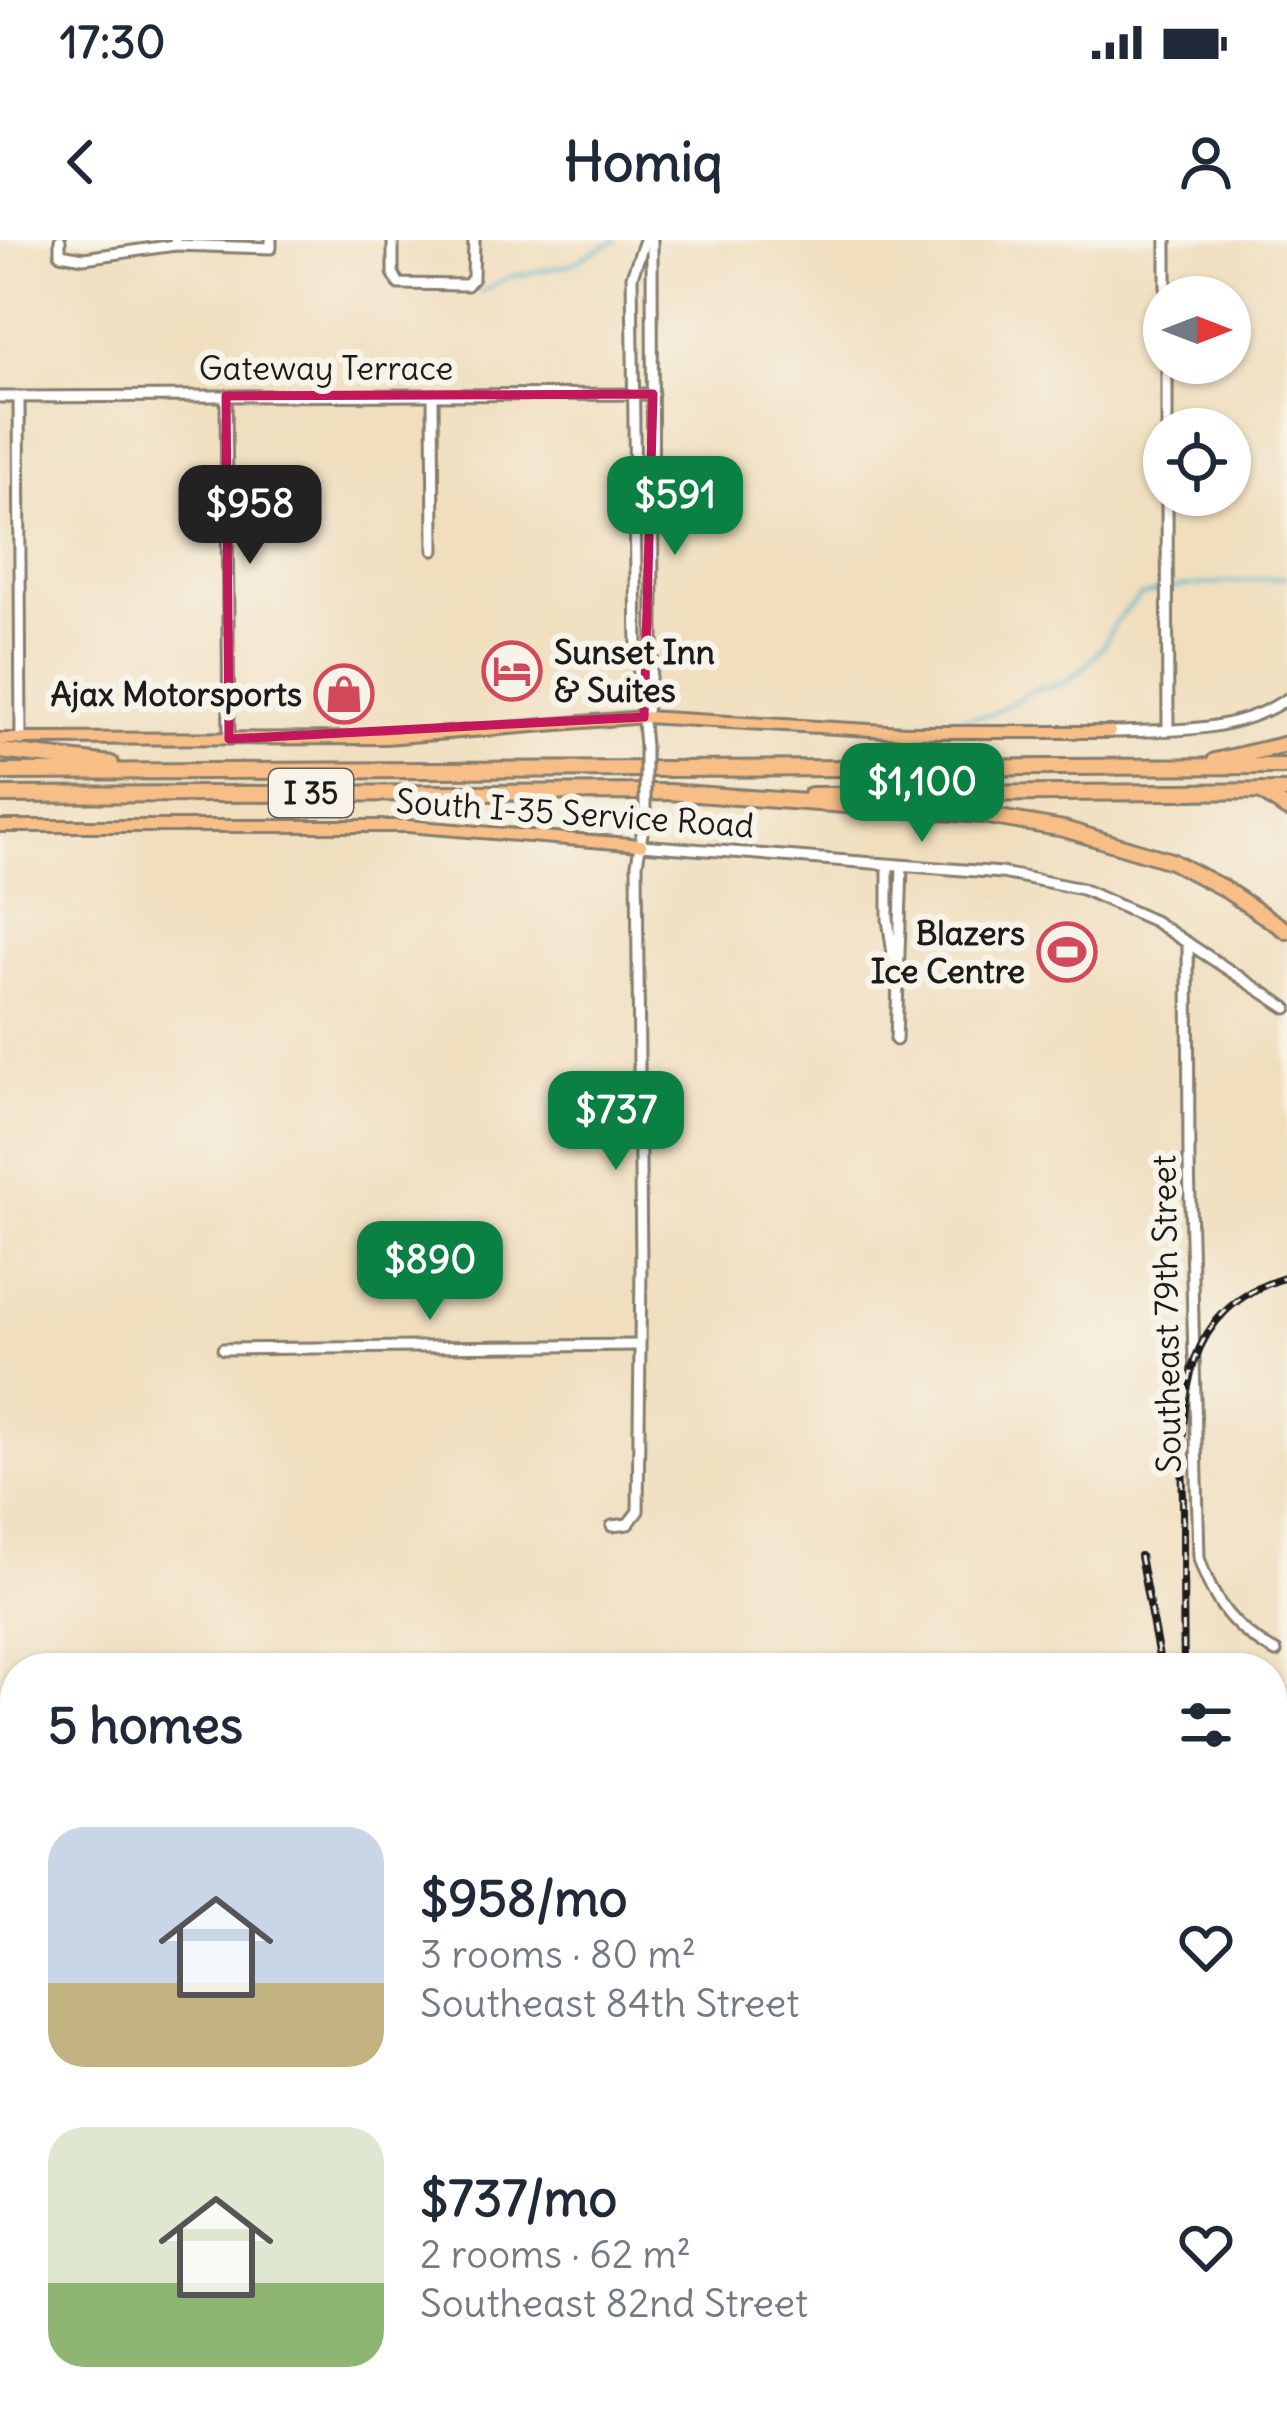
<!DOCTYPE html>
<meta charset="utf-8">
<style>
:root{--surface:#fff;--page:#f2f2f3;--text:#1f2937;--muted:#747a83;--accent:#0b8043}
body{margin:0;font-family:Delius,sans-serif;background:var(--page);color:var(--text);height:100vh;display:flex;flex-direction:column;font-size:45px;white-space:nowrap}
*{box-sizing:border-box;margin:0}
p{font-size:39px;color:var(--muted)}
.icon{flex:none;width:66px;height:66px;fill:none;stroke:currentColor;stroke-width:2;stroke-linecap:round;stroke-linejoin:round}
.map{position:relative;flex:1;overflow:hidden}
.sheet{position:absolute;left:0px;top:1413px;width:1287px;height:768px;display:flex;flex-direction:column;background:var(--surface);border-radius:48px 48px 0 0;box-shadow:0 3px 9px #0004}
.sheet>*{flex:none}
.needle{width:78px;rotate:90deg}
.controls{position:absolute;left:1143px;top:36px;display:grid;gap:24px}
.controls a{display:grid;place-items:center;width:108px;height:108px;border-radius:50%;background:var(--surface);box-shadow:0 3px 9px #0004;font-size:60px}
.price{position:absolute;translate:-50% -102px;padding:0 27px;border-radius:24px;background:var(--accent);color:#fff;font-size:39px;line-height:78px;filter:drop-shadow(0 3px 6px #0008)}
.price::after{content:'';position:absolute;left:50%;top:72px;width:36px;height:27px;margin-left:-18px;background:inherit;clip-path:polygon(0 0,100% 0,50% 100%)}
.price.on{background:#222;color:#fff}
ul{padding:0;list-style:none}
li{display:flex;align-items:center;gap:36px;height:300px;padding:0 48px}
li span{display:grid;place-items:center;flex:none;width:336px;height:240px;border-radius:36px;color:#555}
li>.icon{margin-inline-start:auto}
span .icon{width:144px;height:144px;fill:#fffc;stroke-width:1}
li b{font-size:51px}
h2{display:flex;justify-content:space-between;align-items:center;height:144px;padding:0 48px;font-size:51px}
.status{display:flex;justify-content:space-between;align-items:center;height:84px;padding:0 60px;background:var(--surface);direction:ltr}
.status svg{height:33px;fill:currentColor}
header{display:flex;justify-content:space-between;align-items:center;height:156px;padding:0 48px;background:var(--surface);font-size:54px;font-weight:700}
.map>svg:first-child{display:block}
</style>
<div class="status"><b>17:30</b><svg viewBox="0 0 49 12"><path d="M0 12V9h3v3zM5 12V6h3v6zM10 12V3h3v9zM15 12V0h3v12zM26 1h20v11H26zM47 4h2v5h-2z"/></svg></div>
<header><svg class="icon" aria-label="back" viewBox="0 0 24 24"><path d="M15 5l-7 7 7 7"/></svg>Homiq<svg class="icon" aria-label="person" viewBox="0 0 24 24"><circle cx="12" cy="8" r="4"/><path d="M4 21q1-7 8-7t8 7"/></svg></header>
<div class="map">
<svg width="1287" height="2181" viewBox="0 0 1287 2181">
<rect width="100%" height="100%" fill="#f7f3e8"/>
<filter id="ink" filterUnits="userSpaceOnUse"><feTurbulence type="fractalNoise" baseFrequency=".00833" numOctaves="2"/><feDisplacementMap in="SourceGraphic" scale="24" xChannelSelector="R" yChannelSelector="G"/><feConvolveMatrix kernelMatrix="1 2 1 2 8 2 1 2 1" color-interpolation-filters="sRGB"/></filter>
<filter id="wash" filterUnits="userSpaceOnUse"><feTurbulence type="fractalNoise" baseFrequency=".004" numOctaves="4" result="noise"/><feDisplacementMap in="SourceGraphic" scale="48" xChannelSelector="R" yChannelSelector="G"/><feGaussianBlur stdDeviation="2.7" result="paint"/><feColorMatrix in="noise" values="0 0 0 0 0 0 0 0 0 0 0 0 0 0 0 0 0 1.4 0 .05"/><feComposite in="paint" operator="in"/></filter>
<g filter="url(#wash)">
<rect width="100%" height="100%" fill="#f0debd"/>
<polygon fill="#96b163" stroke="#596640" stroke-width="3" points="683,2166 861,2166 806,2181 698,2179"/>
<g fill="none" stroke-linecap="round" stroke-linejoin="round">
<g stroke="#4db6cb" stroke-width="3">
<polyline points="481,52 509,37 569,25 616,0"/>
<polyline points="912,485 990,475 1035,449 1065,443 1086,426 1104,405 1115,382 1140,356 1178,347 1287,337"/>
<polyline points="3,1450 15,1481"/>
<polyline points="1155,2166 1166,2181"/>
<polyline points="476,2181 478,2166"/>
</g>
</g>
</g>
<g filter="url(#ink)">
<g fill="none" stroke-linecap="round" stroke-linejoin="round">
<defs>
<g id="minor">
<polyline points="60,0 60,14 84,18 175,5"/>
<polyline points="393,0 393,33 399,44 467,45 473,38 474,0"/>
<polyline points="1166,0 1166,57"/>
<polyline points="175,1 175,5 271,8 271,0"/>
<polyline points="1167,123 1167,189"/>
<polyline points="433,155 434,310"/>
<polyline points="226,156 229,499"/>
<polyline points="0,157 653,154"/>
<polyline points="19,157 21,500"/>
<polyline points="1167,255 1168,490"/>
<polyline points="646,472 653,411 652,0"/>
<path d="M1110 492C1171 490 1234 494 1287 459"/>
<polyline points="645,507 637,410 632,36 645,0"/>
<polyline points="641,605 1002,633 1082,649 1154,681 1287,768"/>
<polyline points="888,625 888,679 894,721"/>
<path d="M1188 703 1189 920 1199 1318C1213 1362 1234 1390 1276 1412"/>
<polyline points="896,800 902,626"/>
<polyline points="223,1109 638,1105"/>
<polyline points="612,1286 628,1284 638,1271 641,1026 637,624 645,575"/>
<polyline points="0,1612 15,1612"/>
<polyline points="1272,1654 1287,1661"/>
<polyline points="459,2166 460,2181"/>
</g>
<g id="major">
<polyline points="0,499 386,498 644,477 905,492 1110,492"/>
<polyline points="0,586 407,586 641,605"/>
</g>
<g id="highway">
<polyline points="0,511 111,524"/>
<polyline points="1215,521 1287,504"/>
<polyline points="0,532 1287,526"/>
<polyline points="1260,551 1287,569"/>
<polyline points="0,555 669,552 982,575 1064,589 1171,621 1223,648 1287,691"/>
<polyline points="811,555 1287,551"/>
</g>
</defs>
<use href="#minor" stroke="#867d6c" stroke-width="15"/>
<use href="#major" stroke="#867d6c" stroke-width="16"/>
<use href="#highway" stroke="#867d6c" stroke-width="20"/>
<use href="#minor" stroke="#fff" stroke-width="9"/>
<use href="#major" stroke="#f7be87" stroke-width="10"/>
<use href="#highway" stroke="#f7be87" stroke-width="14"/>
<defs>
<g id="rail">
<polyline points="1140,1316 1161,1428"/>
<path d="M1184 1428C1183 1375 1183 1322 1183 1269 1182 1172 1173 1071 1287 1037"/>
<polyline points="1272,1742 1287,1751"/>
<polyline points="1272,1773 1287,1773"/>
<polyline points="0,1793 15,1793"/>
<polyline points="1272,1794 1287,1794"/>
<polyline points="1272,1858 1287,1860"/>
<polyline points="0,1878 15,1877"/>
<polyline points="117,2181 145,2166"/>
<polyline points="211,2181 238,2166"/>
<polyline points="311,2181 338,2166"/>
<polyline points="372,2181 387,2166"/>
</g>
</defs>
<use href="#rail" stroke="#1c1c1c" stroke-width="8"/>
<use href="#rail" stroke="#f7f3e8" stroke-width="3" stroke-dasharray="9" stroke-linecap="butt"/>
<defs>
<polyline id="minor-bridge" points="645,507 645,575"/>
</defs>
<use href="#minor-bridge" stroke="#867d6c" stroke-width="15" stroke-linecap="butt"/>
<use href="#minor-bridge" stroke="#fff" stroke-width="9"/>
</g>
</g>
<path fill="none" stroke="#c2185b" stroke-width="9" stroke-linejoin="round" d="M653 154 644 477 229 499 226 156Z"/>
<defs>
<symbol id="hotel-ring" viewBox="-11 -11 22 22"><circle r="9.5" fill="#f7f3e8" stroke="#d1495b" stroke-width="1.5"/><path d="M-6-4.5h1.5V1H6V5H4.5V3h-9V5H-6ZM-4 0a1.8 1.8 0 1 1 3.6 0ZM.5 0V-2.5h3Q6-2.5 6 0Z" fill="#d1495b"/></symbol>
<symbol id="shop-ring" viewBox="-11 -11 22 22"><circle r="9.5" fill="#f7f3e8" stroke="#d1495b" stroke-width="1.5"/><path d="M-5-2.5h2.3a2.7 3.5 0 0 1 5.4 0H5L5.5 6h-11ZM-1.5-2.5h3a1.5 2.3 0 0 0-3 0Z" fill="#d1495b"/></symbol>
<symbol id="stadium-ring" viewBox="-11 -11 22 22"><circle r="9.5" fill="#f7f3e8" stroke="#d1495b" stroke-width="1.5"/><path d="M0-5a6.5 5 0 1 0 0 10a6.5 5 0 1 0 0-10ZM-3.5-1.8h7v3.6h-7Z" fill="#d1495b"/></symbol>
</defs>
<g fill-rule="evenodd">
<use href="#hotel-ring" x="479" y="398" width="66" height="66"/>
<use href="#shop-ring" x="311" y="421" width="66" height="66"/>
<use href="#stadium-ring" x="1034" y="679" width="66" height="66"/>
</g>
<g text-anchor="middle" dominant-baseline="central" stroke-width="12" stroke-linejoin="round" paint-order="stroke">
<rect fill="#f7f3e8" stroke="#5e5c59" stroke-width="3" x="269" y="529" width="84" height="48" rx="9"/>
<g font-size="30" font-weight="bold" fill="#1c1c1c">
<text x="311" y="553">I 35</text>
</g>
<g font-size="33" fill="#1c1c1c" stroke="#f7f3e8">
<text x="326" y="128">Gateway Terrace</text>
<text transform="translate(575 573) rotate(4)">South I-35 Service Road</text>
<text transform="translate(1166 1074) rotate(-91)">Southeast 79th Street</text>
</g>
<g font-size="33" font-weight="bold" fill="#1c1c1c" stroke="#f7f3e8" text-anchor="end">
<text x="554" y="412" text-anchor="start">Sunset Inn<tspan x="554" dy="38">&amp; Suites</tspan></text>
<text x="302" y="454">Ajax Motorsports</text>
<text x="1025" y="693">Blazers<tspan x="1025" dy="38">Ice Centre</tspan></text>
</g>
</g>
</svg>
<div class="controls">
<a><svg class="needle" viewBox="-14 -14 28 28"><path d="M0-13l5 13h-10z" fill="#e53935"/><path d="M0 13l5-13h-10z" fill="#747a83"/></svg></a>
<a><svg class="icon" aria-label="locate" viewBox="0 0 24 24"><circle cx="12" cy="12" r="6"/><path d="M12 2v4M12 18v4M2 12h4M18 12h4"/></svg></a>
</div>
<b class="price" style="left:675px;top:318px">$591</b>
<b class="price on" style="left:250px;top:327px">$958</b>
<b class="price" style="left:922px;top:605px">$1,100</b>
<b class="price" style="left:616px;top:933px">$737</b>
<b class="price" style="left:430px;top:1083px">$890</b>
<section class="sheet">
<h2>5 homes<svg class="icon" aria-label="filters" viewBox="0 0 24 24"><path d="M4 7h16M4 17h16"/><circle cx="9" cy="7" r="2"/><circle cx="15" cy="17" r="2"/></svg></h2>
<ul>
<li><span style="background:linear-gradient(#c9d6e8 65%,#c2b280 0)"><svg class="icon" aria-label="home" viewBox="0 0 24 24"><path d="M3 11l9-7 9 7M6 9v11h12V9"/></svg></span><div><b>$958/mo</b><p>3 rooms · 80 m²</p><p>Southeast 84th Street</p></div><svg class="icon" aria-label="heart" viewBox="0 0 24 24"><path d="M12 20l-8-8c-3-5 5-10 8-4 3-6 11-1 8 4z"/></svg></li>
<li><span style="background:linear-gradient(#dfe7d0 65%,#8fb573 0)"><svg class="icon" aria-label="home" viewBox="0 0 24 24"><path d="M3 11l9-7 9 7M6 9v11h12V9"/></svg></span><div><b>$737/mo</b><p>2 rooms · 62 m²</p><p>Southeast 82nd Street</p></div><svg class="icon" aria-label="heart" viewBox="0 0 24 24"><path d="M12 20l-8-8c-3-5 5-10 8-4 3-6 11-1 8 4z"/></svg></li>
</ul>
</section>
</div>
